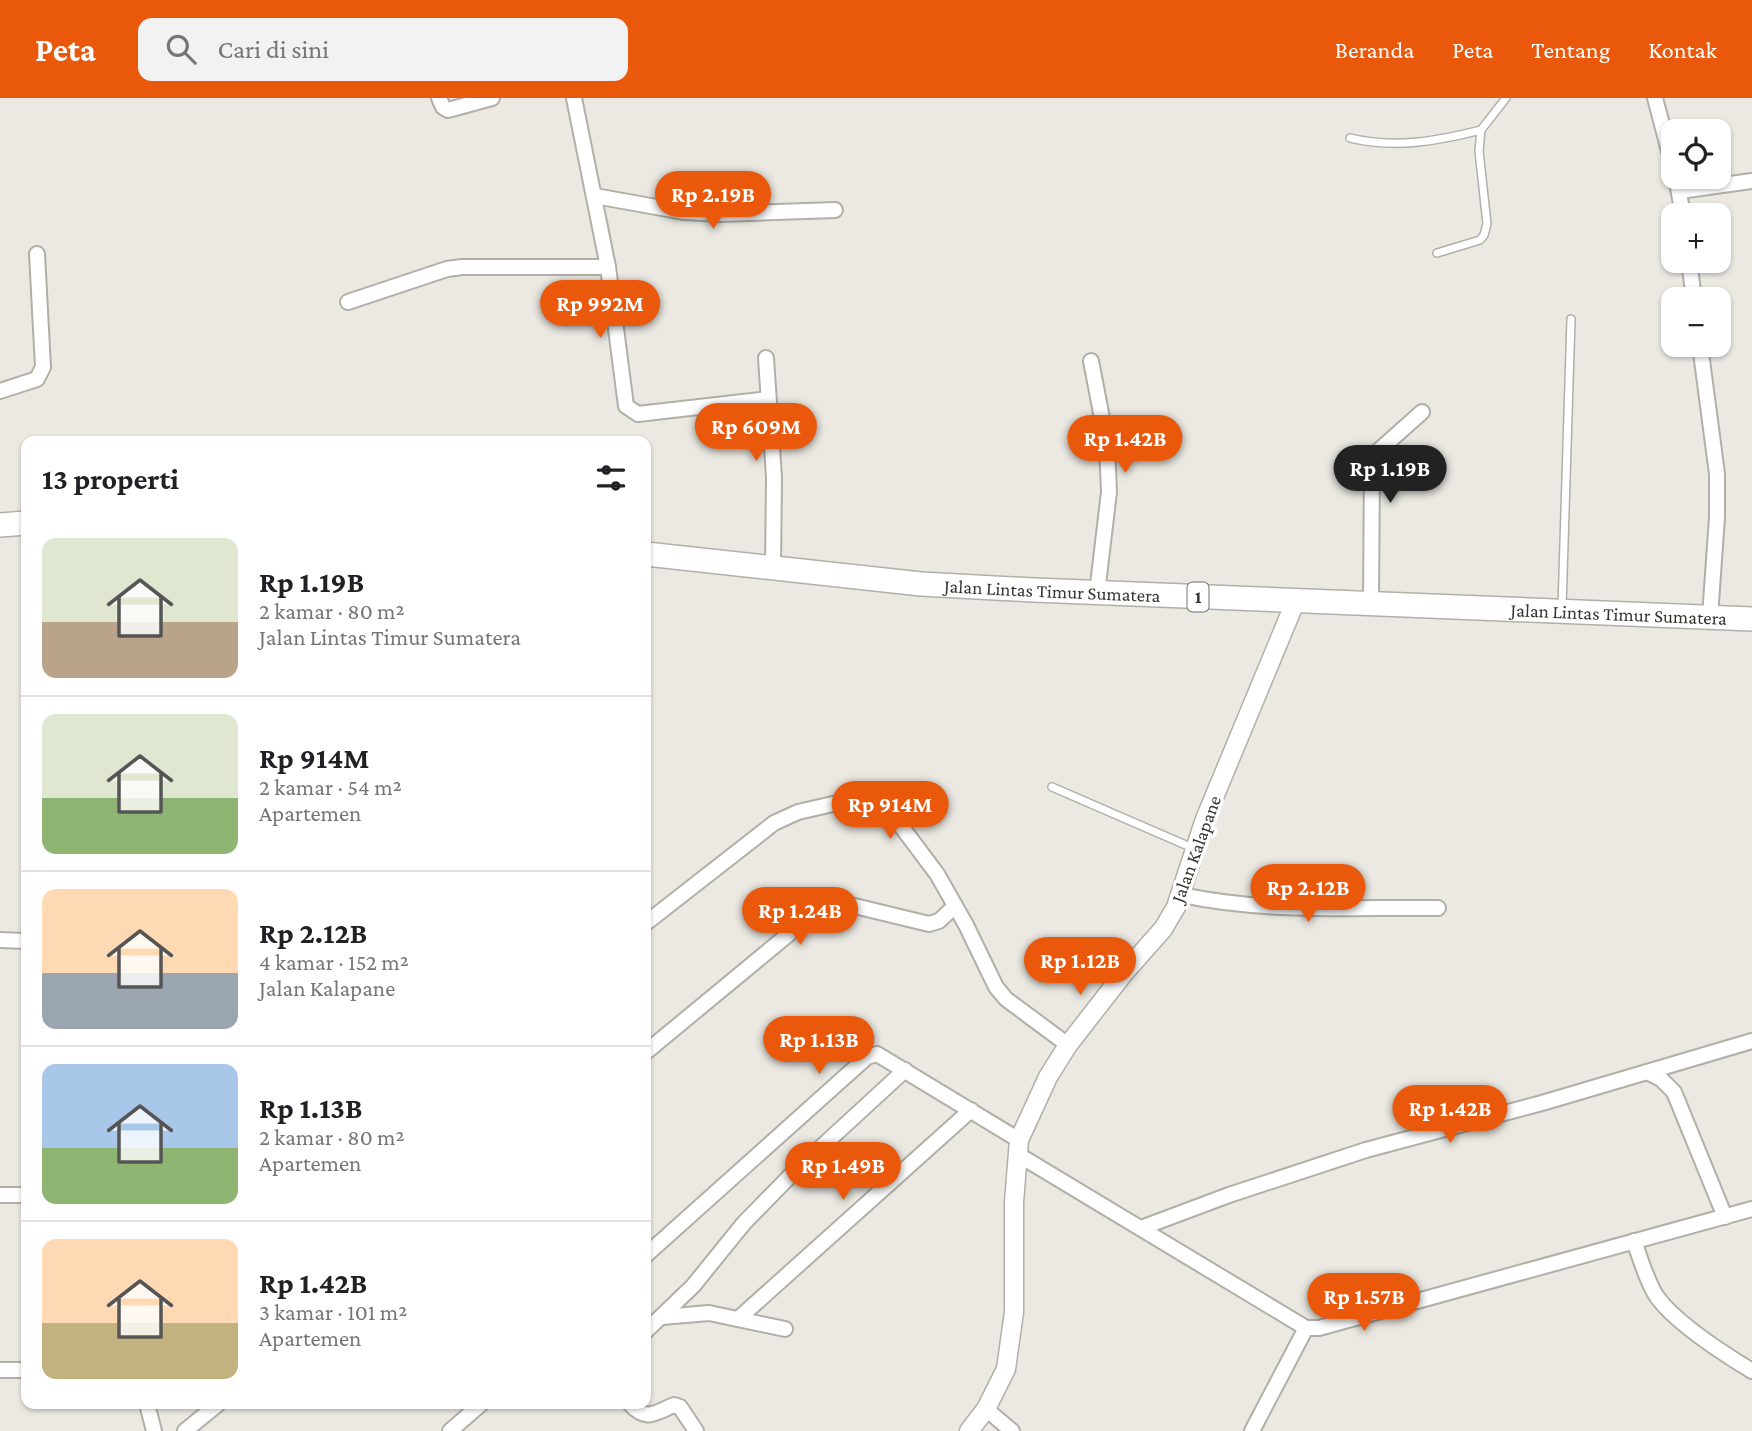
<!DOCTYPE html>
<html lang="id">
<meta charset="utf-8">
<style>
:root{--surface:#fff;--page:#f2f2f2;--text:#202124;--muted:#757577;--line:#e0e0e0;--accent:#ea580c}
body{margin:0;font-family:"Crimson Pro",serif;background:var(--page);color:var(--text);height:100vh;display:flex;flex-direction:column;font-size:26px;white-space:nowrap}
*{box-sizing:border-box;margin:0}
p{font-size:23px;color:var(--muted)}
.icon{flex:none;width:38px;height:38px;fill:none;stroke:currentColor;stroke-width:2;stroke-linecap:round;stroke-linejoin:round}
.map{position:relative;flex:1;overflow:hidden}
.side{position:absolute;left:21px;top:338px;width:630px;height:973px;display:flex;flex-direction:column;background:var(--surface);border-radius:14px;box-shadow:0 2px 5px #0004}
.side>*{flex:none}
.tools{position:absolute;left:1661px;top:21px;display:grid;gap:14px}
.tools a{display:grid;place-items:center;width:70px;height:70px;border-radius:14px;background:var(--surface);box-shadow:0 2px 5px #0004;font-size:35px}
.price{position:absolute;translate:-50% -60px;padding:0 16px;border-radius:24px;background:var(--accent);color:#fff;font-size:23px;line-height:46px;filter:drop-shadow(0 2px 4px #0008)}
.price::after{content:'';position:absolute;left:50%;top:42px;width:21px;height:16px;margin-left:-10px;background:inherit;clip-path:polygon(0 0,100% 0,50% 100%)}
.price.active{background:#222;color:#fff}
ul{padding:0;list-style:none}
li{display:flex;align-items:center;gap:21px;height:175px;padding:0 21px}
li+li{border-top:2px solid var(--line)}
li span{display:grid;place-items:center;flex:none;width:196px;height:140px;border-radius:14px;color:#555}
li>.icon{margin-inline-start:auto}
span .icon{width:84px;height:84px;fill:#fffc;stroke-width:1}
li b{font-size:30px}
h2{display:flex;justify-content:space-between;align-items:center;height:84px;padding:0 21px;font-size:30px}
header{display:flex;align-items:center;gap:42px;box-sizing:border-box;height:98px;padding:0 35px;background:var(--accent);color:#fff}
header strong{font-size:33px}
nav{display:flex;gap:38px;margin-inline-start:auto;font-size:24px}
.search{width:490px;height:63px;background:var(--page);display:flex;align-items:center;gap:18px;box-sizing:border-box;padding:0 24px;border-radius:14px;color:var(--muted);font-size:26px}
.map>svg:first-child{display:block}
</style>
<header>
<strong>Peta</strong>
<div class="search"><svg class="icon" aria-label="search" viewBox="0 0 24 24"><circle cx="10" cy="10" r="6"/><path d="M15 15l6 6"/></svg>Cari di sini</div>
<nav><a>Beranda</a><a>Peta</a><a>Tentang</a><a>Kontak</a></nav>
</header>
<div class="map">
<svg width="1752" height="1333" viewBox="0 0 1752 1333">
<rect width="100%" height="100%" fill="#ebe9e2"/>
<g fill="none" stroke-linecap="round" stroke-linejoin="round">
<defs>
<g id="service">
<path d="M1350 40C1395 51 1437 43 1481 32"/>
<polyline points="1437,155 1480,142 1484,137 1487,126 1479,53 1481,32 1506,0"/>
<polyline points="1562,509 1571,221"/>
<polyline points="1052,689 1195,751"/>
</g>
<g id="minor">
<polyline points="439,0 443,9 448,12 492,0"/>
<polyline points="574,0 608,169 626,308 638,316 768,301"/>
<polyline points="1655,0 1673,68"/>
<polyline points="1676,79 1683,117"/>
<polyline points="1680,93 1752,83"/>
<polyline points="595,98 684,114 721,116 835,112"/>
<polyline points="1689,163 1694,201"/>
<polyline points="348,204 447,171 462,169 608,169"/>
<polyline points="1700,247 1717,376 1717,419 1710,519"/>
<polyline points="766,260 774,379 773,470"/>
<polyline points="1091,263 1107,346 1109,394 1097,495"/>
<polyline points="0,293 37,281 43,269 37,156"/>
<polyline points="1371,505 1372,365 1376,355 1422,314"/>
<path d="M1182 797C1265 815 1353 809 1438 810"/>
<polyline points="646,825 774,725 798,714 859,700 876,703 901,728 937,776 966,827 996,889 1006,901 1068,947"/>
<polyline points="0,842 26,843"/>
<polyline points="646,954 819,811 838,804 929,826 939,823 955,808"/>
<polyline points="1647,974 1661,981 1674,994 1725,1119"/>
<polyline points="1017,1056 1306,1230 1319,1230 1752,1111"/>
<polyline points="0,1097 26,1097"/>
<polyline points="1141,1130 1229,1097 1366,1052 1542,1005 1752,943"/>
<path d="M1634 1143C1641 1162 1646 1182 1657 1199 1676 1225 1724 1256 1752 1273"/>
<polyline points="646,1157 867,959 877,956 1019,1042"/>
<polyline points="662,1219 709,1215 785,1231"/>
<polyline points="738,1221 971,1012"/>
<polyline points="646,1233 693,1188 744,1125 793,1075 905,972"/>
<polyline points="0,1272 26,1272"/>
<polyline points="147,1306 154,1333"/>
<path d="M630 1306C647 1324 654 1315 674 1307L680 1309 696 1333"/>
<polyline points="986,1311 1012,1333"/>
<polyline points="185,1333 218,1306"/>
<polyline points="450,1333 481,1306"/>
<polyline points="1252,1333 1306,1230"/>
</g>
<polyline id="tertiary" points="969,1333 986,1311 1006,1271 1014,1214 1014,1104 1019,1042 1048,979 1068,947 1124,875 1163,831 1176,809 1205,721 1296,502"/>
<g id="trunk">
<polyline points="0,427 26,425"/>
<path id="s1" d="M646 456 921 486 1034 492 1752 521"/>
</g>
</defs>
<use href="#service" stroke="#b1afa8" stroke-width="10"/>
<use href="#minor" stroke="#b1afa8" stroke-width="18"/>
<use href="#tertiary" stroke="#b1afa8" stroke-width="21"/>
<use href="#trunk" stroke="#b1afa8" stroke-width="26"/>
<use href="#service" stroke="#fff" stroke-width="7"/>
<use href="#minor" stroke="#fff" stroke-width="14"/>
<use href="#tertiary" stroke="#fff" stroke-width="18"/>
<use href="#trunk" stroke="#fff" stroke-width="23"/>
</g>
<g text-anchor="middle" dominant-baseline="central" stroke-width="7" stroke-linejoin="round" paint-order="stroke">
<rect fill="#fff" stroke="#72716f" stroke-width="2" x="1187.5" y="484.5" width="21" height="29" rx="5"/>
<g font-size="18" font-weight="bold" fill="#353431">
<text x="1198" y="499">1</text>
</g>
<g font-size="19" fill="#353431" stroke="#fff">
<text stroke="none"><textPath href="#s1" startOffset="408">Jalan Lintas Timur Sumatera</textPath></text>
<text stroke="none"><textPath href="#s1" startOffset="975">Jalan Lintas Timur Sumatera</textPath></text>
<text transform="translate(1196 751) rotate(-70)">Jalan Kalapane</text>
</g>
</g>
</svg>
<div class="tools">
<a><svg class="icon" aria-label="locate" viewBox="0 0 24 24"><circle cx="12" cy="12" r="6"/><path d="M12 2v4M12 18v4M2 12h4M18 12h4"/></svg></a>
<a>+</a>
<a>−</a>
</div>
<b class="price" style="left:713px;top:133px">Rp 2.19B</b>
<b class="price" style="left:600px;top:242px">Rp 992M</b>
<b class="price" style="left:756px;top:365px">Rp 609M</b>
<b class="price" style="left:1125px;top:377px">Rp 1.42B</b>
<b class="price active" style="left:1390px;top:407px">Rp 1.19B</b>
<b class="price" style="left:890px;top:743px">Rp 914M</b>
<b class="price" style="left:1308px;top:826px">Rp 2.12B</b>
<b class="price" style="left:800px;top:849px">Rp 1.24B</b>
<b class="price" style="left:1080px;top:899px">Rp 1.12B</b>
<b class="price" style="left:819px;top:978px">Rp 1.13B</b>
<b class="price" style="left:1450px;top:1047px">Rp 1.42B</b>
<b class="price" style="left:843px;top:1104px">Rp 1.49B</b>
<b class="price" style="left:1364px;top:1235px">Rp 1.57B</b>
<section class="side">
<h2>13 properti<svg class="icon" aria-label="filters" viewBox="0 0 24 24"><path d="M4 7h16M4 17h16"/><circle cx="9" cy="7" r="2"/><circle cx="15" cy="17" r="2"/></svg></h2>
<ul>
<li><span style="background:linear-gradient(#dfe7d0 60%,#b9a48a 0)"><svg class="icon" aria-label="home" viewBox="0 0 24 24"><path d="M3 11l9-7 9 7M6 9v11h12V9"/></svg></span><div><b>Rp 1.19B</b><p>2 kamar · 80 m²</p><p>Jalan Lintas Timur Sumatera</p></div></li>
<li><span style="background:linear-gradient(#dfe7d0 60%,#8fb573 0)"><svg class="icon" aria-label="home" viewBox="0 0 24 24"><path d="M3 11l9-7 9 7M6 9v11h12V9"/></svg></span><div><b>Rp 914M</b><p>2 kamar · 54 m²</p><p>Apartemen</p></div></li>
<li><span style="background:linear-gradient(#ffd9b3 60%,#9aa5b1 0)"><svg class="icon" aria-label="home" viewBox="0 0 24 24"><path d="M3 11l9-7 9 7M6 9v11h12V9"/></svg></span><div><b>Rp 2.12B</b><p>4 kamar · 152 m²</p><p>Jalan Kalapane</p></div></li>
<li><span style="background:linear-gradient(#a9c7e8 60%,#8fb573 0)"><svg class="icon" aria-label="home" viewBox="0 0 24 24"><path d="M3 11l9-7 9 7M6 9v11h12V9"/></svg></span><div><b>Rp 1.13B</b><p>2 kamar · 80 m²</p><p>Apartemen</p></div></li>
<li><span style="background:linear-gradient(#ffd9b3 60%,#c2b280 0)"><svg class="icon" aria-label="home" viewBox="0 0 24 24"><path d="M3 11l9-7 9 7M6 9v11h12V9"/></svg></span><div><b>Rp 1.42B</b><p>3 kamar · 101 m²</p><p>Apartemen</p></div></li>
</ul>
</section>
</div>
